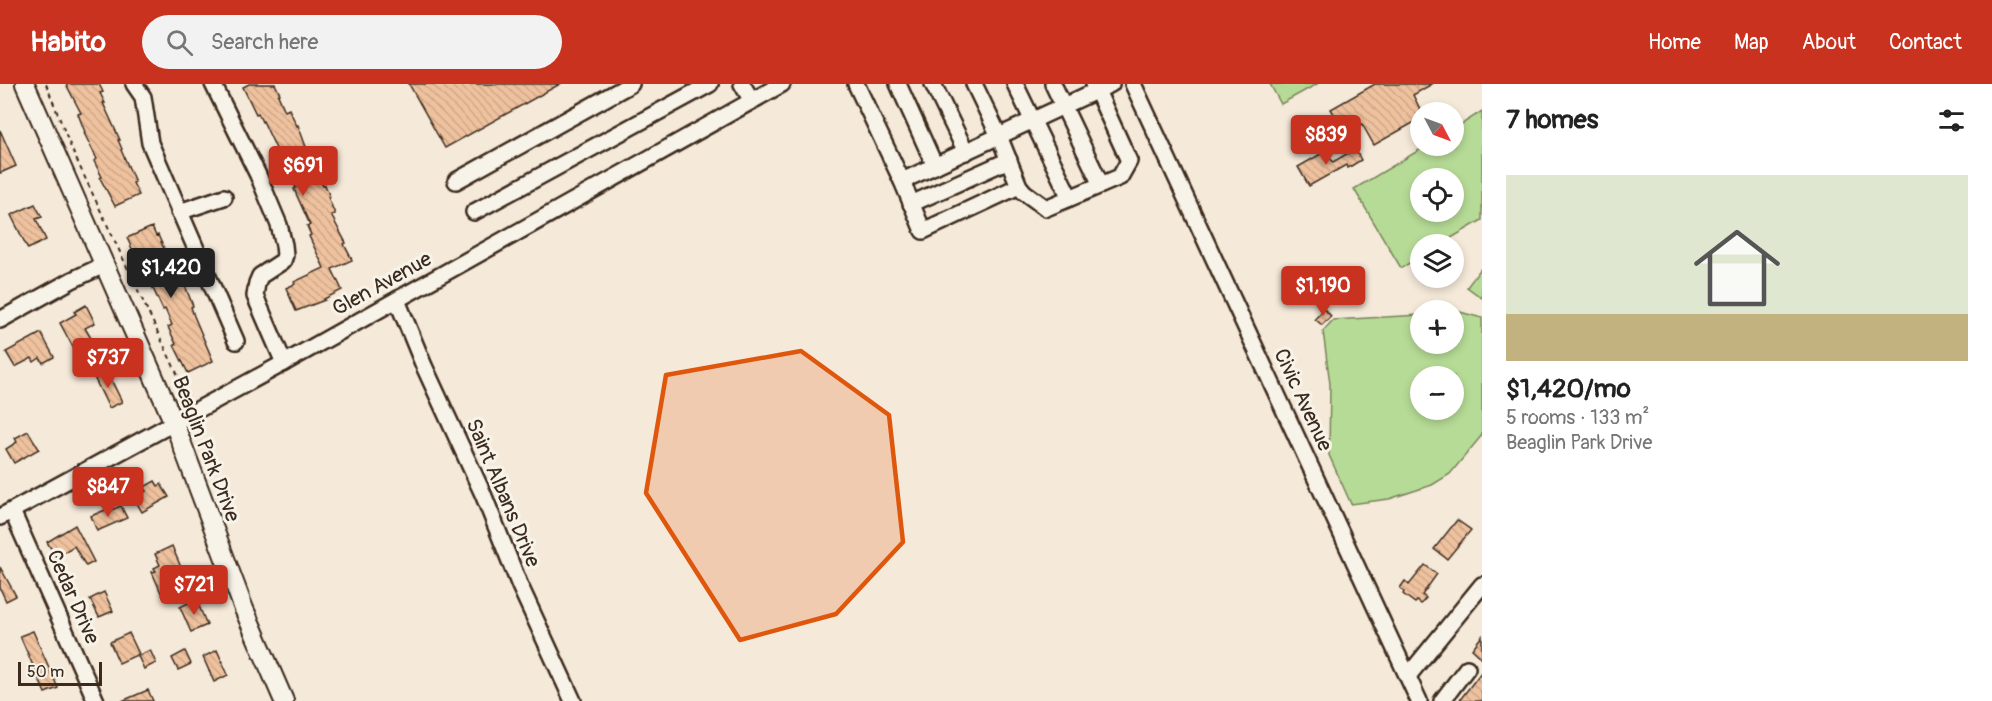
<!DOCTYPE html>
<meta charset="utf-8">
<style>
:root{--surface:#fff;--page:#f2f2f2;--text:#222;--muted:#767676;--accent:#c8321e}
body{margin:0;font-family:Pangolin,sans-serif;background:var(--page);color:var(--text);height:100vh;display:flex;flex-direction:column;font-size:22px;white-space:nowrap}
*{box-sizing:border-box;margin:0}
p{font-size:20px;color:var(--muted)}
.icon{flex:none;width:33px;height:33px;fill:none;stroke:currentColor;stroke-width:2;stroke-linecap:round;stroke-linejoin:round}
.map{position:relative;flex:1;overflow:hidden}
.panel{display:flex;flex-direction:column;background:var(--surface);width:510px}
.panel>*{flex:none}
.needle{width:39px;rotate:131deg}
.controls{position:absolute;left:1410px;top:18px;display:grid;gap:12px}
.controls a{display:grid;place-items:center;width:54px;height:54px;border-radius:50%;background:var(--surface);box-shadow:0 3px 9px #0003;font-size:30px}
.scale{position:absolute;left:18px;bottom:15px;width:84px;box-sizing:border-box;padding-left:6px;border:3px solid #3b2a1e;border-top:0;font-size:16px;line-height:21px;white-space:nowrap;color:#3b2a1e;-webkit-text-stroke:4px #f7f3e8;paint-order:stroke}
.price{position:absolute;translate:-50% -51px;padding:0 14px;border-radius:6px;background:var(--accent);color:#fff;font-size:20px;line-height:39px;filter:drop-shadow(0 2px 3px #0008)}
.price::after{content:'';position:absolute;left:50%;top:36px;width:18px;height:14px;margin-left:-9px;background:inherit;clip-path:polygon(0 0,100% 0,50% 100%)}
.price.current{background:#222;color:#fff}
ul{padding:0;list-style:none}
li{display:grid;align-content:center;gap:12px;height:318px;padding:0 24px}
li span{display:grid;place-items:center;height:186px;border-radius:0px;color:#555}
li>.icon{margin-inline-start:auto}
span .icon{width:108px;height:108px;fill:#fffc;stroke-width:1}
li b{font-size:26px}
h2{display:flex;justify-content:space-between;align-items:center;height:72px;padding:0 24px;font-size:26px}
header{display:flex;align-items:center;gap:36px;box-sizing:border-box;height:84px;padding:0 30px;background:var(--accent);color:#fff}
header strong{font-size:28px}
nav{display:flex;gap:33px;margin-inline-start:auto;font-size:21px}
.search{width:420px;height:54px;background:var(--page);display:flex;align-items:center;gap:15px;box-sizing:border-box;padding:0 21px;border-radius:33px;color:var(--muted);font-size:22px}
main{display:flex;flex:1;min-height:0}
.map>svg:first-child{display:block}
</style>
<header>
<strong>Habito</strong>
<div class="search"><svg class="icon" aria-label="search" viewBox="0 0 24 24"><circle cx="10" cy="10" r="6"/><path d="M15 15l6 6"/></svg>Search here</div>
<nav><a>Home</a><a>Map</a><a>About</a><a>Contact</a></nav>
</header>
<main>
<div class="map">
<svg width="1482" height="617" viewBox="0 0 1482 617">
<defs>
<pattern id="building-back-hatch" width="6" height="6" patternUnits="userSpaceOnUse" patternTransform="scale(1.5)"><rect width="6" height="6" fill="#efc29f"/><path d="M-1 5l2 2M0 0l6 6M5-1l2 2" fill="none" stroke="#cea788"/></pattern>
</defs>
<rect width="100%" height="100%" fill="#f5e9d9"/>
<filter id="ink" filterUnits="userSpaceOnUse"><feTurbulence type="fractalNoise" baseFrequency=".0167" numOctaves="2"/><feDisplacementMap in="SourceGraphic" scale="12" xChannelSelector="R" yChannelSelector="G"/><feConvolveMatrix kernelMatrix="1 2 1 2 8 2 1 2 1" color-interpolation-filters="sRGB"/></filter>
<g filter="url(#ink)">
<g fill="#b6db96" stroke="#78825a" stroke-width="1.5" fill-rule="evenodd">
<polygon points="1270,0 1317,0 1281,20"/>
<path d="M1482 27V136L1441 160H1420V173L1401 184 1354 105 1426 62H1454V45ZM1420 94H1454V128H1420Z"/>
<polygon points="1482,183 1482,214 1467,203"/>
<path d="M1460 228 1482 234V351L1450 390 1432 401 1389 415 1351 420 1329 371 1330 300 1323 247 1333 236 1420 231V260H1454V229ZM1420 292H1454V326H1420Z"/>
</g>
<g fill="url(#building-back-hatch)" stroke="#3b2a1e" stroke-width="1.5">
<polygon points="66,0 99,0 103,8 100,9 105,19 103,19 120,56 118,56 122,65 121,66 135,98 133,99 139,111 115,122 100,94 102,93 94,77 97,75 84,49 85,48 78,30 81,29"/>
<polygon points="249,0 275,0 280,10 278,11 285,27 289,25 297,42 298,41 309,71 323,102 325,101 330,113 328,113 335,130 331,131 346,159 344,160 352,176 332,185 342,206 324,215 325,216 296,227 286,204 295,200 294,198 324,184 309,152 311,151 307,142 310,141 294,105 296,104 292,95 282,73 280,73 263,37 262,38 258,29 256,30 243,3"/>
<polygon points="409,0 560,0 445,64"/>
<polygon points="1375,0 1432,0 1413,11 1420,25 1420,35 1374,61 1362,40 1345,49 1331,25"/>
<polygon points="0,46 16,82 0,89"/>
<polygon points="1355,65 1361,76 1348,84 1346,81 1309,102 1298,83 1326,67 1333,78"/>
<polygon points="35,120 42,133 36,135 46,156 28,165 11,131"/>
<polygon points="152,143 156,152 158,151 174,187 175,186 179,195 182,194 193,222 191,223 194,232 213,277 188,289 174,261 176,260 168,243 172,241 165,225 163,226 150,198 148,199 127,154"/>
<polygon points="86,221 95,239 85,244 92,256 74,265 60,239 76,230 74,228"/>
<polygon points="1324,225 1331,232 1322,241 1315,235"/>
<polygon points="41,249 54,273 43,279 40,274 34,278 32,274 15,283 6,268"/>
<polygon points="106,285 122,318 109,324 93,291"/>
<polygon points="28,347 39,365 14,379 6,365 17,358 15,354"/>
<polygon points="155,397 158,402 161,400 169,413 142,428 134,414 146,407 144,403"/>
<polygon points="121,422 127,434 97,447 91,432 110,424 111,426"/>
<polygon points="1457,436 1471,446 1447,475 1434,465"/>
<polygon points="75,441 94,478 86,482 74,462 56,473 47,458"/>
<polygon points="172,462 188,500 162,511 152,488 156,487 154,484 160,481 155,470"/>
<polygon points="1425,481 1437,490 1422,511 1426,514 1421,520 1417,517 1415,519 1403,510 1404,508 1400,504 1405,497 1409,501"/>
<polygon points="0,483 16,512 6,517 0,504"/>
<polygon points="104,508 113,527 99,533 90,515"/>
<polygon points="196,515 207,541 191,548 180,523"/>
<polygon points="33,547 58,604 45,609 20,552"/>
<polygon points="129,549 139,570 119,579 110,558"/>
<polygon points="1482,552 1482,574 1472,565"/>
<polygon points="150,566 156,579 144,585 138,572"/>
<polygon points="217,566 228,591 214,598 203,573"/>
<polygon points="185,567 191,580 178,586 172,574"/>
<polygon points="1482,587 1482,617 1459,617"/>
<polygon points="148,606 153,617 122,617"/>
</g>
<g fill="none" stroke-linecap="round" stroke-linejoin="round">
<defs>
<g id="minor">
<polyline points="134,0 143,13 150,59 236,257"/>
<polyline points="213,0 258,91 279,141 284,161 285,171 283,177 260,192 257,199 255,212 284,279"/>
<polyline points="742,0 752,17"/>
<polyline points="856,0 902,97 1111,0"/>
<polyline points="898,0 935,82"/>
<polyline points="933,0 966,68"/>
<polyline points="974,0 999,52 1019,102 1024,108 1046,124 1120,93 1129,77 1094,0"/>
<polyline points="1015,0 1070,114"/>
<polyline points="1053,0 1101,101"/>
<polyline points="1133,0 1419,617"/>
<polyline points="456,97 631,0"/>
<polyline points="902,97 923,147 1019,102"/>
<polyline points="911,120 1009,76"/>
<polyline points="179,128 224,113"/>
<polyline points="474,128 710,0"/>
<polyline points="397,216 424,282 483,410 520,502 573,617"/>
<polyline points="0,236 72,196 104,181"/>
<polyline points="12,427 96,617"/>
<polyline points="0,433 284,279 782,0"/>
<polyline points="1408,592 1482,501"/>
<polyline points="1442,617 1467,584"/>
</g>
<polyline id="major" points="25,0 174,339 244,525 284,617"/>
</defs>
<use href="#minor" stroke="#3b2a1e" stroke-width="20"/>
<use href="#major" stroke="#3b2a1e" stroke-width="22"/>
<polyline stroke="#3b2a1e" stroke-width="2" stroke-dasharray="4.5 4.5" stroke-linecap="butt" points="46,0 72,66 190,317"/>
<use href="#minor" stroke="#f7f3e8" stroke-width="15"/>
<use href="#major" stroke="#f7f3e8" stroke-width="18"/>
</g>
</g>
<path fill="#df570d" fill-opacity="0.2" stroke="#df570d" stroke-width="4.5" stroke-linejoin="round" d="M801 267 889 331 903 458 836 530 740 556 646 409 666 291Z"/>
<g text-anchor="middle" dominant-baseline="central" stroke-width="6" stroke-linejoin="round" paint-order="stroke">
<g font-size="21" fill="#3b2a1e" stroke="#f7f3e8">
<text transform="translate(382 200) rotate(-29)">Glen Avenue</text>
<text transform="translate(1303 316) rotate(65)">Civic Avenue</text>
<text transform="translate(206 365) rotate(69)">Beaglin Park Drive</text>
<text transform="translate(503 409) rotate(67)">Saint Albans Drive</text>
<text transform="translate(73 513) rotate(66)">Cedar Drive</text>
</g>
</g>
</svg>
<div class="controls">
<a><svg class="needle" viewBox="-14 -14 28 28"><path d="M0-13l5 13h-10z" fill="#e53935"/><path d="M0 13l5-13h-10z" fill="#767676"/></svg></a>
<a><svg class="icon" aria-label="locate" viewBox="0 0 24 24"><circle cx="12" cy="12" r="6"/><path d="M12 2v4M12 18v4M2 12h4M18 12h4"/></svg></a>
<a><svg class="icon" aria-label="layers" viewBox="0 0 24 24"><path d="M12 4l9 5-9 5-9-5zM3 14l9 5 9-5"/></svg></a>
<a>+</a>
<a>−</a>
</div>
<div class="scale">50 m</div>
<b class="price" style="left:1326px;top:82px">$839</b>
<b class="price" style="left:303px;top:113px">$691</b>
<b class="price current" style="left:171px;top:215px">$1,420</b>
<b class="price" style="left:1323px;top:233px">$1,190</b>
<b class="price" style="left:108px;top:305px">$737</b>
<b class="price" style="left:108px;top:434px">$847</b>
<b class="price" style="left:194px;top:532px">$721</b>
</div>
<section class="panel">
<h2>7 homes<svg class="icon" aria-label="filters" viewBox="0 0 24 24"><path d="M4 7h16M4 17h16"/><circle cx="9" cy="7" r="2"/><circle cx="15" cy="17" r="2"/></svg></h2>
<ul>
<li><span style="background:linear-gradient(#dfe7d0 75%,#c2b280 0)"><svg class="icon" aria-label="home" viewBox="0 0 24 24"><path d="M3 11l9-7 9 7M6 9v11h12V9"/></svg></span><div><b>$1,420/mo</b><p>5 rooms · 133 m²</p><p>Beaglin Park Drive</p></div></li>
</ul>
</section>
</main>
